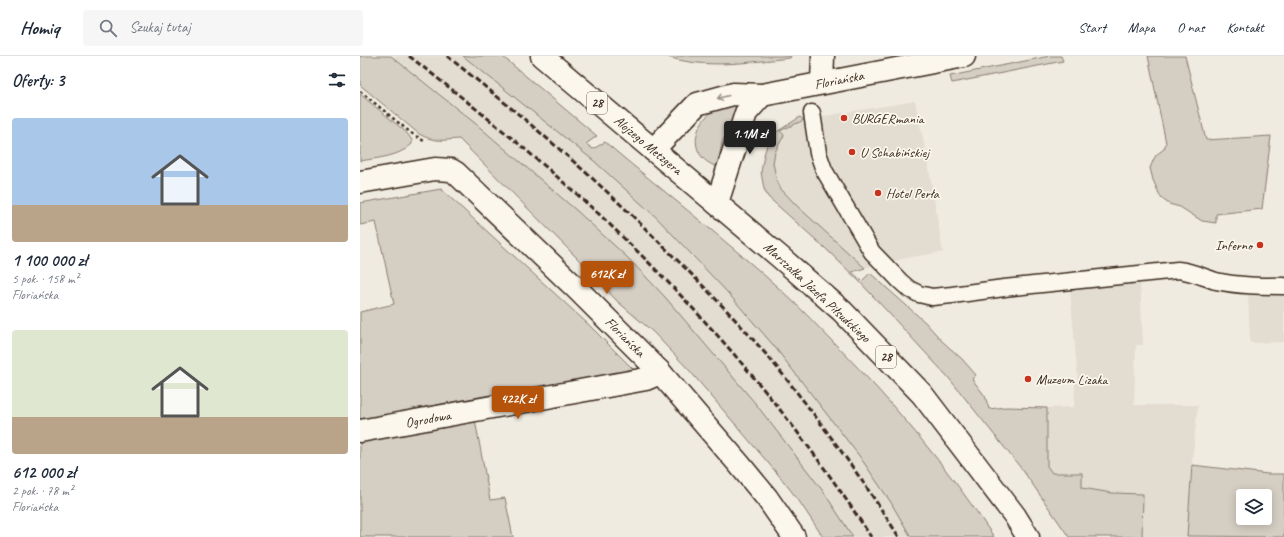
<!DOCTYPE html>
<html lang="pl">
<meta charset="utf-8">
<style>
:root{--surface:#fff;--page:#f6f6f7;--text:#1f2937;--muted:#747a83;--line:#e0e1e3;--accent:#b45309}
body{margin:0;font-family:Caveat,sans-serif;background:var(--page);color:var(--text);height:100vh;display:flex;flex-direction:column;font-size:15px;white-space:nowrap}
*{box-sizing:border-box;margin:0}
p{font-size:13px;color:var(--muted)}
.icon{flex:none;width:22px;height:22px;fill:none;stroke:currentColor;stroke-width:2;stroke-linecap:round;stroke-linejoin:round}
.map{position:relative;flex:1;overflow:hidden}
.panel{display:flex;flex-direction:column;background:var(--surface);width:360px}
.panel>*{flex:none}
.controls{position:absolute;left:876px;top:433px;display:grid;gap:8px}
.controls a{display:grid;place-items:center;width:36px;height:36px;border-radius:4px;background:var(--surface);box-shadow:0 2px 10px #0003;font-size:20px}
.price{position:absolute;translate:-50% -34px;padding:0 9px;border-radius:4px;background:var(--accent);color:#fff;font-size:13px;line-height:26px;filter:drop-shadow(0 1px 2px #0008)}
.price::after{content:'';position:absolute;left:50%;top:24px;width:12px;height:9px;margin-left:-6px;background:inherit;clip-path:polygon(0 0,100% 0,50% 100%)}
.price.current{background:#222;color:#fff}
ul{padding:0;list-style:none}
li{display:grid;align-content:center;gap:8px;height:212px;padding:0 12px}
li span{display:grid;place-items:center;height:124px;border-radius:4px;color:#555}
li>.icon{margin-inline-start:auto}
span .icon{width:72px;height:72px;fill:#fffc;stroke-width:1}
li b{font-size:17px}
h2{display:flex;justify-content:space-between;align-items:center;height:48px;padding:0 12px;font-size:17px}
header{display:flex;align-items:center;gap:24px;box-sizing:border-box;height:56px;padding:0 20px;background:var(--surface);border-bottom:1px solid var(--line)}
header strong{font-size:19px}
nav{display:flex;gap:22px;margin-inline-start:auto;font-size:14px}
.search{width:280px;height:36px;background:var(--page);display:flex;align-items:center;gap:10px;box-sizing:border-box;padding:0 14px;border-radius:4px;color:var(--muted);font-size:15px}
main{display:flex;flex:1;min-height:0}
.map>svg:first-child{display:block}
</style>
<header>
<strong>Homiq</strong>
<div class="search"><svg class="icon" aria-label="search" viewBox="0 0 24 24"><circle cx="10" cy="10" r="6"/><path d="M15 15l6 6"/></svg>Szukaj tutaj</div>
<nav><a>Start</a><a>Mapa</a><a>O nas</a><a>Kontakt</a></nav>
</header>
<main>
<section class="panel">
<h2>Oferty: 3<svg class="icon" aria-label="filters" viewBox="0 0 24 24"><path d="M4 7h16M4 17h16"/><circle cx="9" cy="7" r="2"/><circle cx="15" cy="17" r="2"/></svg></h2>
<ul>
<li><span style="background:linear-gradient(#a9c7e8 70%,#b9a48a 0)"><svg class="icon" aria-label="home" viewBox="0 0 24 24"><path d="M3 11l9-7 9 7M6 9v11h12V9"/></svg></span><div><b>1 100 000 zł</b><p>5 pok. · 158 m²</p><p>Floriańska</p></div></li>
<li><span style="background:linear-gradient(#dfe7d0 70%,#b9a48a 0)"><svg class="icon" aria-label="home" viewBox="0 0 24 24"><path d="M3 11l9-7 9 7M6 9v11h12V9"/></svg></span><div><b>612 000 zł</b><p>2 pok. · 78 m²</p><p>Floriańska</p></div></li>
</ul>
</section>
<div class="map">
<svg width="924" height="481" viewBox="0 0 924 481">
<rect width="100%" height="100%" fill="#f0ebe0"/>
<filter id="ink" filterUnits="userSpaceOnUse"><feTurbulence type="fractalNoise" baseFrequency=".025" numOctaves="2"/><feDisplacementMap in="SourceGraphic" scale="8" xChannelSelector="R" yChannelSelector="G"/><feConvolveMatrix kernelMatrix="1 2 1 2 8 2 1 2 1" color-interpolation-filters="sRGB"/></filter>
<g filter="url(#ink)">
<g fill="#e2dcd1">
<polygon points="11,0 117,0 325,180 506,401 557,481 487,481 325,278"/>
<polygon points="555,45 567,101 583,196 546,202 492,215 408,135 415,79 424,73 442,65 446,63"/>
<polygon points="780,226 783,289 776,289 774,349 838,349 831,416 827,480 852,481 782,481 783,438 752,437 722,432 722,417 692,417 687,410 687,352 714,351 715,327 718,327 710,232"/>
<polygon points="888,237 924,237 924,286 890,287"/>
</g>
<g fill="#d5cec3" stroke="#887c70" fill-rule="evenodd">
<path d="M0 0H31L116 68 217 155 269 203 305 241 395 347 463 435 493 481H463L439 445 421 422 329 314 293 276 257 245 217 202 99 83C81 84 76 87 59 78L0 29Z"/>
<path d="M103 0H142L237 80 226 88 233 93 245 86C304 136 366 184 423 236 442 253 459 272 477 290 535 349 588 412 634 481H551L530 445 500 401 414 290 367 236 297 162 234 105Z"/>
<path d="M305 0H431L430 2C389 6 345 14 305 0Z"/>
<polygon points="690,0 701,0 703,5 592,27 590,20"/>
<polygon points="788,0 825,0 846,84 911,80 902,153 856,158 856,167 842,165 820,151 809,148 801,142 793,124 790,112 793,105 796,99 804,93 806,87"/>
<path d="M0 38 46 76 52 84V88C39 101 17 102 0 105Z"/>
<path d="M382 42 373 65 362 86 358 109 355 110C350 108 345 105 342 101 329 85 340 62 356 53 364 48 374 45 382 42Z"/>
<polygon points="440,61 444,64 424,73 420,75 424,79 415,96 413,107 417,126 421,133 436,149 505,212 492,216 502,225 510,217 566,267 582,285 602,303 616,319 612,323 625,340 629,353 646,351 687,352 687,410 692,417 722,417 722,432 752,437 783,438 782,481 709,481 664,416 588,321 498,224 465,192 408,141 404,133 401,116 404,99 407,89 415,77"/>
<polygon points="81,133 228,268 273,313 220,327 0,367 0,256 34,248 16,166 0,169 0,147"/>
<polygon points="115,364 130,444 145,442 153,481 0,481 0,384"/>
<path d="M832 409 908 418H924V481L827 480ZM883 440H905V462H883Z"/>
</g>
<g fill="none" stroke-linecap="round" stroke-linejoin="round">
<defs>
<path id="lane" d="M452 57 458 97 464 114 512 196 540 225 549 233 559 238 572 241 592 239 644 232 818 214C831 215 843 221 856 225 879 230 901 230 924 230"/>
<g id="street">
<polyline points="462,27 463,0"/>
<polyline points="293,94 337,48 373,38 402,39 604,0"/>
<polyline points="0,126 75,113 91,114 96,117 217,233 299,315 379,408 407,442 434,481"/>
<polyline points="357,147 386,57 402,39"/>
<polyline points="0,375 286,323 293,320 299,315"/>
</g>
<polyline id="primary" points="182,0 420,201 482,255 562,338 655,460 668,481"/>
</defs>
<use href="#lane" stroke="#3b2a1e" stroke-width="19"/>
<use href="#street" stroke="#3b2a1e" stroke-width="25"/>
<use href="#primary" stroke="#3b2a1e" stroke-width="25"/>
<polyline stroke="#3b2a1e" stroke-width="2.5" stroke-dasharray="3 3" stroke-linecap="butt" points="0,35 51,77 64,85"/>
<use href="#lane" stroke="#fbf7ec" stroke-width="16"/>
<use href="#street" stroke="#fbf7ec" stroke-width="22"/>
<use href="#primary" stroke="#fbf7ec" stroke-width="22"/>
<g stroke="#3b2a1e" stroke-width="3" stroke-dasharray="6 3" stroke-linecap="butt">
<path d="M49 0C111 48 173 98 231 151 245 163 258 177 272 190 362 278 443 375 511 481"/>
<path d="M87 0C141 43 194 87 245 134 268 155 290 177 312 199 355 241 398 286 435 334 472 381 507 430 539 481"/>
</g>
</g>
<defs><path id="oneway-shaft" d="M-6 0H5M1.5-3L5.5 0L1.5 3" fill="none" stroke-width="1.6" stroke-linecap="round" stroke-linejoin="round"/></defs>
<use stroke="#9b9085" href="#oneway-shaft" transform="translate(363 41) rotate(166)"/>
</g>
<g fill="#c8321e" stroke="#fbf7ec" stroke-width="1.5">
<circle cx="484" cy="62" r="4"/>
<circle cx="492" cy="96" r="4"/>
<circle cx="518" cy="137" r="4"/>
<circle cx="900" cy="189" r="4"/>
<circle cx="668" cy="323" r="4"/>
</g>
<g text-anchor="middle" dominant-baseline="central" stroke-width="3.5" stroke-linejoin="round" paint-order="stroke">
<g fill="#fbf7ec" stroke="#75685c" stroke-width="1">
<rect x="227" y="36" width="20" height="22" rx="3"/>
<rect x="516" y="290" width="20" height="22" rx="3"/>
</g>
<g font-size="13" font-weight="bold" fill="#3b2a1e">
<text x="237" y="47">28</text>
<text x="526" y="301">28</text>
</g>
<g font-size="14" fill="#3b2a1e" stroke="#fbf7ec">
<text transform="translate(479 24) rotate(-11)">Floriańska</text>
<text transform="translate(288 89) rotate(40)">Alojzego Metzgera</text>
<text transform="translate(457 236) rotate(43)">Marszałka Józefa Piłsudskiego</text>
<text transform="translate(265 281) rotate(45)">Floriańska</text>
<text transform="translate(68 363) rotate(-10)">Ogrodowa</text>
</g>
<g font-size="14" fill="#3b2a1e" stroke="#fbf7ec" text-anchor="start">
<text x="492" y="62">BURGERmania</text>
<text x="500" y="96">U Schabińskiej</text>
<text x="526" y="137">Hotel Perła</text>
<text x="892" y="189" text-anchor="end">Inferno</text>
<text x="676" y="323">Muzeum Lizaka</text>
</g>
</g>
</svg>
<div class="controls">
<a><svg class="icon" aria-label="layers" viewBox="0 0 24 24"><path d="M12 4l9 5-9 5-9-5zM3 14l9 5 9-5"/></svg></a>
</div>
<b class="price current" style="left:390px;top:99px">1.1M zł</b>
<b class="price" style="left:247px;top:239px">612K zł</b>
<b class="price" style="left:158px;top:364px">422K zł</b>
</div>
</main>
